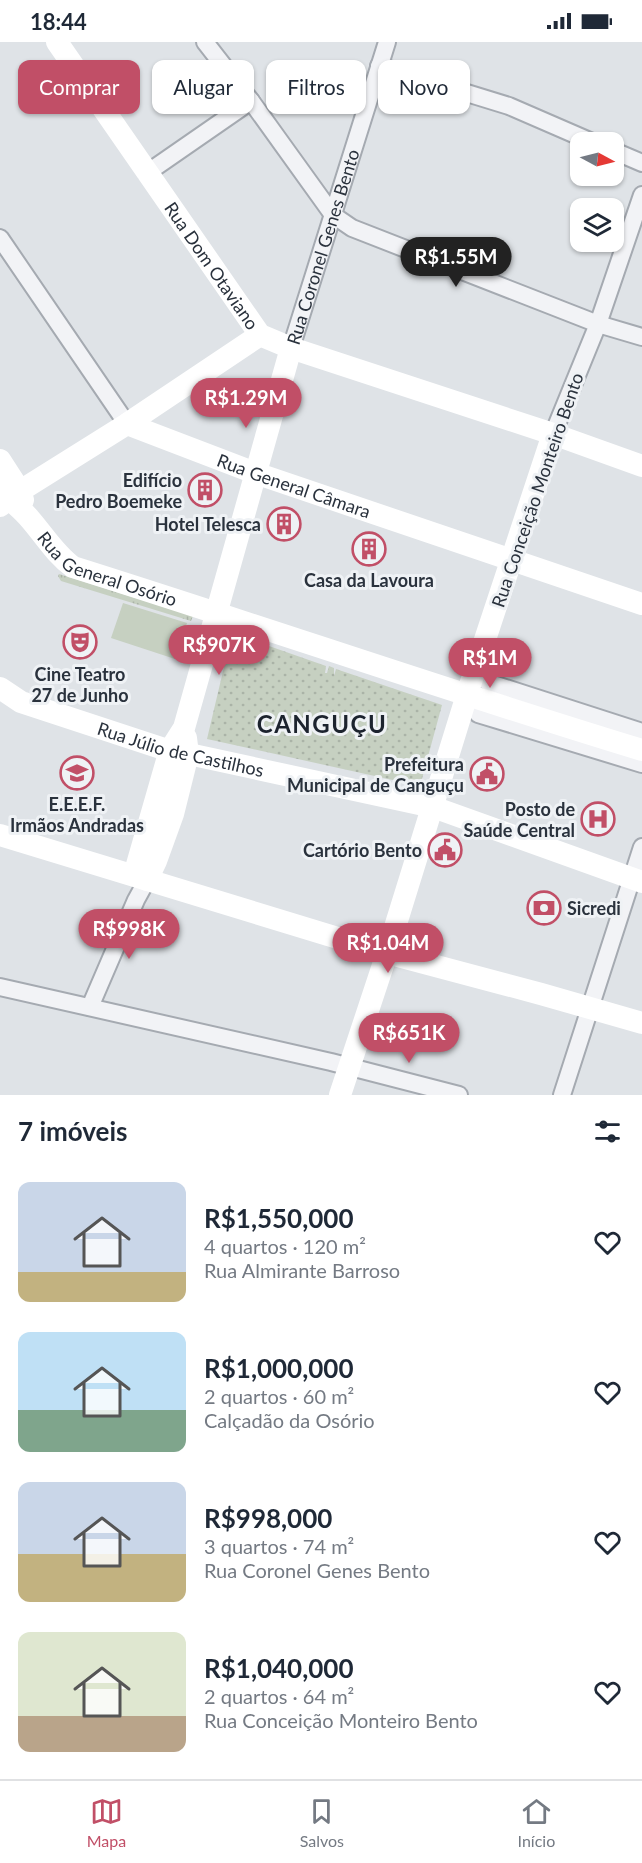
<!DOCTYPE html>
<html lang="pt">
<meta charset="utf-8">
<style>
:root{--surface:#fff;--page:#f6f6f7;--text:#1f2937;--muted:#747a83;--line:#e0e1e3;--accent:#c14f67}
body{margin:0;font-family:Lato,sans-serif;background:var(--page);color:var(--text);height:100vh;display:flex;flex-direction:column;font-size:22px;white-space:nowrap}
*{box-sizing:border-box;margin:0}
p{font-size:20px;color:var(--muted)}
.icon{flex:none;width:33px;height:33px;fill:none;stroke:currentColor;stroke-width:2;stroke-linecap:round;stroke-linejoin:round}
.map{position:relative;height:1053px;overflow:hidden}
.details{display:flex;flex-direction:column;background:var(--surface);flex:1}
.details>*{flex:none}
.guide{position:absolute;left:18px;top:18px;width:606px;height:54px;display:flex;gap:12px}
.needle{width:39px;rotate:97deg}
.tools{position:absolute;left:570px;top:90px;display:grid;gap:12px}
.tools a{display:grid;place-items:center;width:54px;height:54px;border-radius:12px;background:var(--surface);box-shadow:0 2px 4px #0004;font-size:30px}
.price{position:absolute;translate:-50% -51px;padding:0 14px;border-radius:21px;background:var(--accent);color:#fff;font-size:20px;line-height:39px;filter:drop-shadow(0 2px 3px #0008)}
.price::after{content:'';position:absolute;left:50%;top:36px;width:18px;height:14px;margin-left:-9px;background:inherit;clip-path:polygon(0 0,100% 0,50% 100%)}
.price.active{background:#222;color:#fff}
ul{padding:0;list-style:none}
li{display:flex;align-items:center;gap:18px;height:150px;padding:0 18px}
li span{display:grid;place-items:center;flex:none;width:168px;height:120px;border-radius:12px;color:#555}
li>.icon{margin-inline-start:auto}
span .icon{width:72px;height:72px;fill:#fffc;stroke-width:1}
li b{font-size:26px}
h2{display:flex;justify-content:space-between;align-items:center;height:72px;padding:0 18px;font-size:26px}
.pill{padding:0 21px;border-radius:12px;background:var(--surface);box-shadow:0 2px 4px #0004;font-size:21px;line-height:54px}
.pill.active{background:var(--accent);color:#fff}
.status{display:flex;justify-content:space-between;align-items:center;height:42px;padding:0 30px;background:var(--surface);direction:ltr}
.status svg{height:16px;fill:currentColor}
.dock{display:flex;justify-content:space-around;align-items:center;height:84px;border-top:2px solid var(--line);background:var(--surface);font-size:16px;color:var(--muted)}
.dock a{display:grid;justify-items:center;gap:3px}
.dock .active{color:var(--accent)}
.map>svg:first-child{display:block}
</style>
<div class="status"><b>18:44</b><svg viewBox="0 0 49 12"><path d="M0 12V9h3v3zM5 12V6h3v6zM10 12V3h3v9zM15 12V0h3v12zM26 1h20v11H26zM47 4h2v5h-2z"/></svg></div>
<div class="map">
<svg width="642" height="1053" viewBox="0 0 642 1053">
<defs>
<pattern id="grass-tufts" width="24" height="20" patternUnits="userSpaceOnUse" patternTransform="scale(1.5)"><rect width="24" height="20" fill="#c6d0c1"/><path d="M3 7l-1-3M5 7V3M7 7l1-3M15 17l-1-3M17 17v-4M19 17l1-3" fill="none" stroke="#aab3a7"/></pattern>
<pattern id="park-dots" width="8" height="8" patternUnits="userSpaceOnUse" patternTransform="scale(1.5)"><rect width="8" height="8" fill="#c6d0c1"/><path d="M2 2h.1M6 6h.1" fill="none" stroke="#aab3a7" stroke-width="1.8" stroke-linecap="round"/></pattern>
</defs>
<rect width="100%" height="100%" fill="#dfe3e7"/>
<polygon fill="url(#grass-tufts)" points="59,532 193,574 191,579 61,539 58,534"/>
<polygon fill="url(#park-dots)" points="232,591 326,624 325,631 327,631 329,624 334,626 334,634 336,627 442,663 420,744 207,697"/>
<polygon fill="#c6d0c1" points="123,561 187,581 175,617 111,596"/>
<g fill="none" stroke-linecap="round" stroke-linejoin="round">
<defs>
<g id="street">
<polyline points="205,0 251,59 333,173 352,186 598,282 642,295"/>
<polyline points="379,24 509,64 592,100"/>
<polyline points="614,109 642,121"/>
<polyline points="147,131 251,59"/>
<polyline points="0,196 127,382"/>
<path id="s1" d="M291 306 387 0"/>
<polyline points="553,392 598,282 642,153"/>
<polyline points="487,640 642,690"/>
<polyline points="478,672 642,722"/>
<polyline points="0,945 331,1020 459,1053"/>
<polyline points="90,965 136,858 147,838"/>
<polyline points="562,1053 642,805"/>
</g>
</defs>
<use href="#street" stroke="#a5aab1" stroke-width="20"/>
<use href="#street" stroke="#f2f3f6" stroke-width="16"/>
<g stroke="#fff" stroke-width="22">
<path id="s2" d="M57 0 260 293 291 306 553 392 642 424"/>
<path id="s3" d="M127 382 255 431 642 562"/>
<polyline points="0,418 20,449 23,458"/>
<path id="s4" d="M0 445C9 459 19 464 29 476 44 493 55 512 73 525 264 585 451 650 642 708"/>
<polyline points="0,464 20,449 127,382 260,293"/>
<path id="s5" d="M0 646 21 660 161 706 433 765 642 840"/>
<polyline points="0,793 387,911 541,952 642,981"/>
<polyline points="134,833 170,708 184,686 291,306"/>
<polyline points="147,838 156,819 173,772 188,712 186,696"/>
<polyline points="340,1053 387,911 471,640 553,392"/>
</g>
</g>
<defs>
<symbol id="building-ring" viewBox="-11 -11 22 22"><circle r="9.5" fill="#eff2f5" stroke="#c14f67" stroke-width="1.5"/><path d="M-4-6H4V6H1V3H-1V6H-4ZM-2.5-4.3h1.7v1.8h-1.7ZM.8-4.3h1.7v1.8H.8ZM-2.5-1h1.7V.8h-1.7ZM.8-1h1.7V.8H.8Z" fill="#c14f67"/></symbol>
<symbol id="theatre-ring" viewBox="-11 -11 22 22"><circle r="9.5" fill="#eff2f5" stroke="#c14f67" stroke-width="1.5"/><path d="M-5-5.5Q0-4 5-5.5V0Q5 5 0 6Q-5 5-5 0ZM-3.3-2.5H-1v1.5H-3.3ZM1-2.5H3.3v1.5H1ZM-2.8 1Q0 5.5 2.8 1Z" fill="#c14f67"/></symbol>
<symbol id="school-ring" viewBox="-11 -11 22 22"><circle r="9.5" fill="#eff2f5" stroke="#c14f67" stroke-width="1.5"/><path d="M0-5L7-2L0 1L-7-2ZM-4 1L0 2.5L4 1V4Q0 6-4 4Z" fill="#c14f67"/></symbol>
<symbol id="civic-ring" viewBox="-11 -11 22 22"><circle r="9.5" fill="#eff2f5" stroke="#c14f67" stroke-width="1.5"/><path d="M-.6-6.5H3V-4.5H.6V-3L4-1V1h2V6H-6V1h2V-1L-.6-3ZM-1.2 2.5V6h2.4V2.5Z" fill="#c14f67"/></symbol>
<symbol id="hospital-ring" viewBox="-11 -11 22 22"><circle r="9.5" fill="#eff2f5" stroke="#c14f67" stroke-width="1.5"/><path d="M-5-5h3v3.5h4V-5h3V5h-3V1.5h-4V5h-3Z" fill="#c14f67"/></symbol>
<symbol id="bank-ring" viewBox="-11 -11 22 22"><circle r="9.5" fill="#eff2f5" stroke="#c14f67" stroke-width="1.5"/><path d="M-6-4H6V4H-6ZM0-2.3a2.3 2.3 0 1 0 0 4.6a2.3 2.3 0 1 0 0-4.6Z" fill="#c14f67"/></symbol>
</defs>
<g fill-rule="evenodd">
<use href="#building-ring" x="186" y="429" width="38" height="38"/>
<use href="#building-ring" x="265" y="463" width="38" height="38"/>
<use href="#building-ring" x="350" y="488" width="38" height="38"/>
<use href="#theatre-ring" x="61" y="581" width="38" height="38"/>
<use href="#school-ring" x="58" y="712" width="38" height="38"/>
<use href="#civic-ring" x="468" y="713" width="38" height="38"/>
<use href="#hospital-ring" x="579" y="758" width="38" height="38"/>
<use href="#civic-ring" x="426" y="789" width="38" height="38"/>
<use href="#bank-ring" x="525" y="847" width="38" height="38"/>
</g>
<g text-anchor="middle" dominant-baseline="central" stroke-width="6" stroke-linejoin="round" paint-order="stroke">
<g font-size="18" fill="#2a323d" stroke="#eff2f5">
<text stroke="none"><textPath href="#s1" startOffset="106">Rua Coronel Genes Bento</textPath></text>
<text stroke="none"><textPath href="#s2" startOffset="272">Rua Dom Otaviano</textPath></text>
<text stroke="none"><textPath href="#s3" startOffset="178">Rua General Câmara</textPath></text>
<text transform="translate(537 448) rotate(-71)">Rua Conceição Monteiro Bento</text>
<text stroke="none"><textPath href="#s4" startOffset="140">Rua General Osório</textPath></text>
<text stroke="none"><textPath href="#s5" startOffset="192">Rua Júlio de Castilhos</textPath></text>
</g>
<g font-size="18" font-weight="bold" fill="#2a323d" stroke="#eff2f5" text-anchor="end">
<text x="182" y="438">Edifício<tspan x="182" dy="21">Pedro Boemeke</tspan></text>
<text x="261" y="482">Hotel Telesca</text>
<text x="369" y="538" text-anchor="middle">Casa da Lavoura</text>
<text x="80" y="632" text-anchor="middle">Cine Teatro<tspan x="80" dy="21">27 de Junho</tspan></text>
<text x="464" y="722">Prefeitura<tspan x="464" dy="21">Municipal de Canguçu</tspan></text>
<text x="77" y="762" text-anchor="middle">E.E.E.F.<tspan x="77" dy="21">Irmãos Andradas</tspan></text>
<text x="575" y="767">Posto de<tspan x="575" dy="21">Saúde Central</tspan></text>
<text x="422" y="808">Cartório Bento</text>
<text x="567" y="866" text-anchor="start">Sicredi</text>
</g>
<g font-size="24" font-weight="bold" letter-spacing="1.5" fill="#1c232e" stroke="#eff2f5">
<text x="322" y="681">CANGUÇU</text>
</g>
</g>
</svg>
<div class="tools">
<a><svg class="needle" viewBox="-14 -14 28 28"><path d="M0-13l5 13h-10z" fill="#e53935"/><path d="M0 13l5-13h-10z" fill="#747a83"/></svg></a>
<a><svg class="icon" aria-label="layers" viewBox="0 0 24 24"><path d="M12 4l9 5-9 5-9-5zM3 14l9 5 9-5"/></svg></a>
</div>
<b class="price active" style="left:456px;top:246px">R$1.55M</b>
<b class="price" style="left:246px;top:387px">R$1.29M</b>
<b class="price" style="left:219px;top:634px">R$907K</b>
<b class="price" style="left:490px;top:647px">R$1M</b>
<b class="price" style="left:129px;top:918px">R$998K</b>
<b class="price" style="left:388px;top:932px">R$1.04M</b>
<b class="price" style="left:409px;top:1022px">R$651K</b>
<div class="guide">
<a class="pill active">Comprar</a>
<a class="pill">Alugar</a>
<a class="pill">Filtros</a>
<a class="pill">Novo</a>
</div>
</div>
<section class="details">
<h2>7 imóveis<svg class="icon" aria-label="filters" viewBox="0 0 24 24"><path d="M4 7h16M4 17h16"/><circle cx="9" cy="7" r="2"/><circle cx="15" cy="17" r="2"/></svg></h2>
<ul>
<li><span style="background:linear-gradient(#c9d6e8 75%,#c2b280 0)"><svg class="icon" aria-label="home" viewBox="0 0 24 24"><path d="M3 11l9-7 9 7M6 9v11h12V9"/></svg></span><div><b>R$1,550,000</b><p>4 quartos · 120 m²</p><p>Rua Almirante Barroso</p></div><svg class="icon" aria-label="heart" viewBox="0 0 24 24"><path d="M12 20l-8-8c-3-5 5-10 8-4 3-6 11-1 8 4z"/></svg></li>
<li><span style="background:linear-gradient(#bfe0f5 65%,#7fa58c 0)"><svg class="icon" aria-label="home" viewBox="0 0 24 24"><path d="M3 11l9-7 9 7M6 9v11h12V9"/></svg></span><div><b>R$1,000,000</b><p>2 quartos · 60 m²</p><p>Calçadão da Osório</p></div><svg class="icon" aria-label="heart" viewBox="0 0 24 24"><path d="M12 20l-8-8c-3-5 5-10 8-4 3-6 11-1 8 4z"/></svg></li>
<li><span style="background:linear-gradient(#c9d6e8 60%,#c2b280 0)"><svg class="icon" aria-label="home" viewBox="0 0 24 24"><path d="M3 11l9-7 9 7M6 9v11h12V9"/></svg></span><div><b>R$998,000</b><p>3 quartos · 74 m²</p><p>Rua Coronel Genes Bento</p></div><svg class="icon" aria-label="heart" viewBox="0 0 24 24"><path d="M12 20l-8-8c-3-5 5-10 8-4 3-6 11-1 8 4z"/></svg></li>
<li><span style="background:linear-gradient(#dfe7d0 70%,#b9a48a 0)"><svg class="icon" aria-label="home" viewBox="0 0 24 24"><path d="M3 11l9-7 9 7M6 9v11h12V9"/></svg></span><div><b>R$1,040,000</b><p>2 quartos · 64 m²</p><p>Rua Conceição Monteiro Bento</p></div><svg class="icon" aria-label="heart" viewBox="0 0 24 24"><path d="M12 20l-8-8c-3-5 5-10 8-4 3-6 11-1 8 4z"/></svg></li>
</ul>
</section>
<nav class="dock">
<a class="active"><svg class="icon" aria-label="map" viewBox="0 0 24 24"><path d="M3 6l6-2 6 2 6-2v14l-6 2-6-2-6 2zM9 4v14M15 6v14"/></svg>Mapa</a>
<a><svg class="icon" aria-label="saved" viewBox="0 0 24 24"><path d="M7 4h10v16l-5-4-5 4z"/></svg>Salvos</a>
<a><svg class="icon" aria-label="home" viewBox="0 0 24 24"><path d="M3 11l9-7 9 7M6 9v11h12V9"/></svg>Início</a>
</nav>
